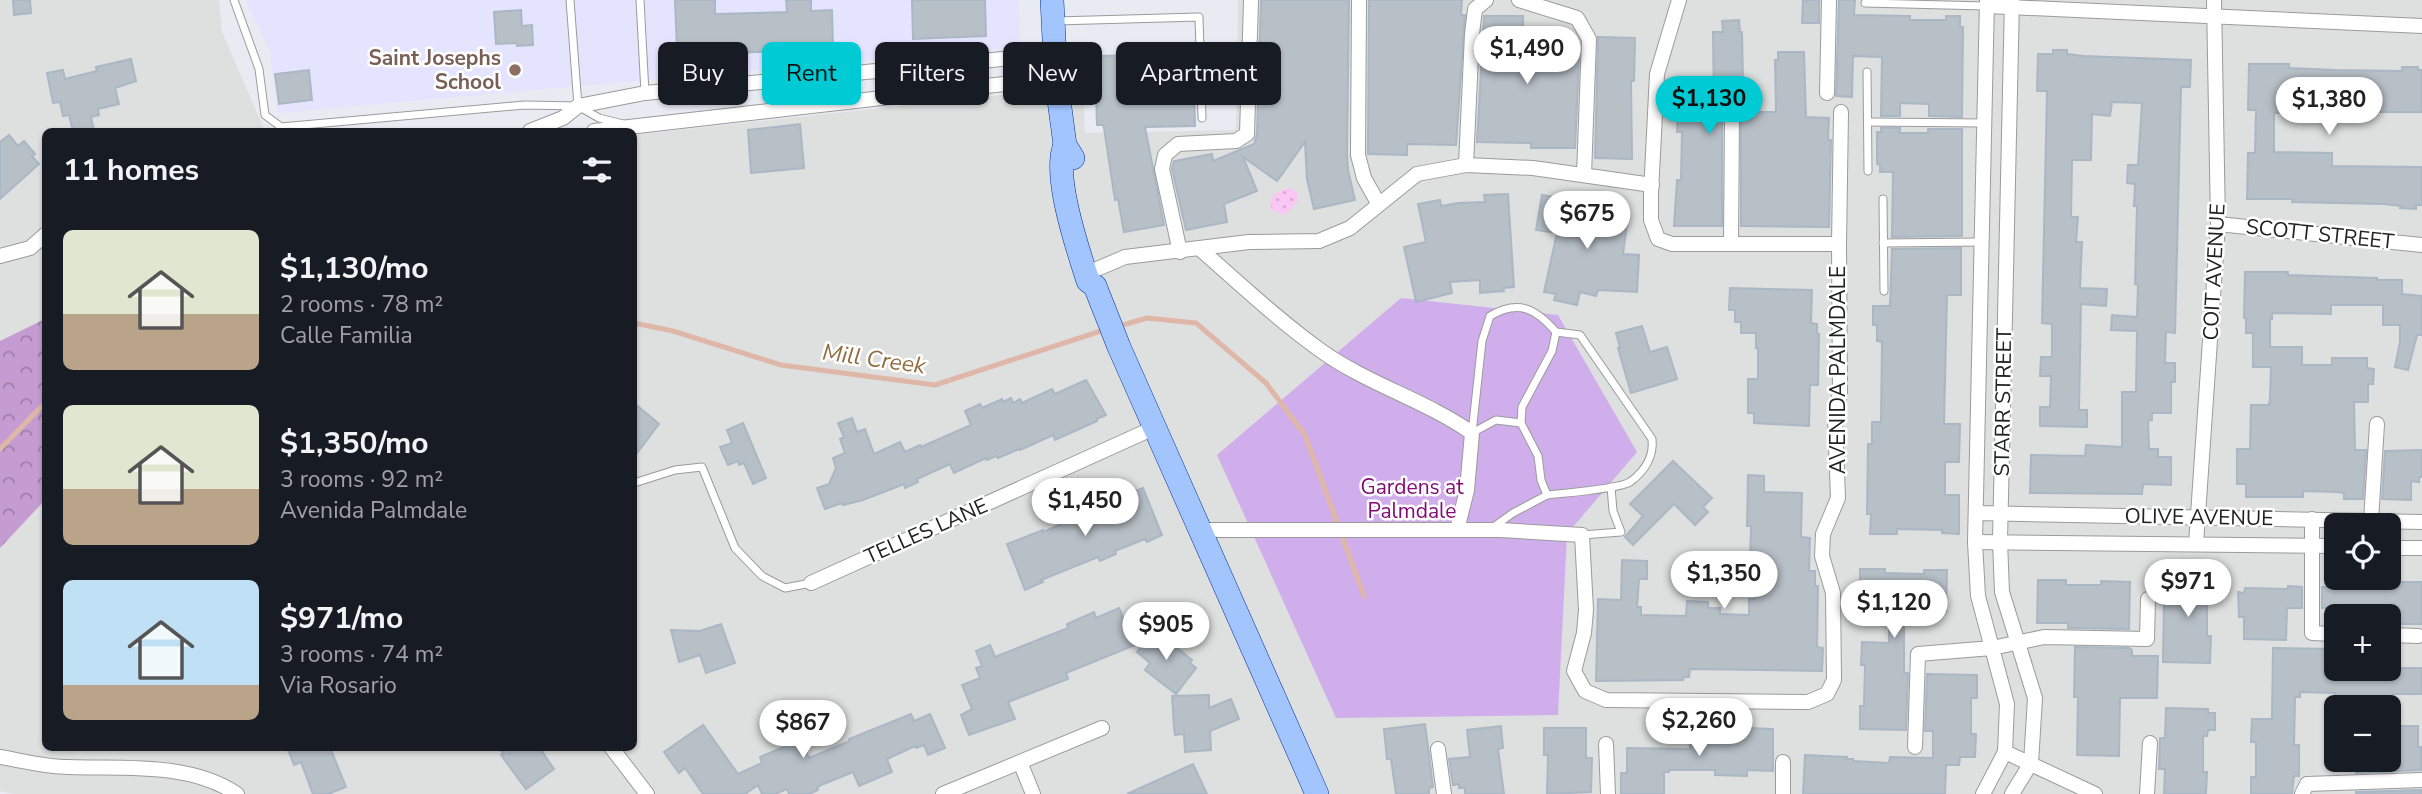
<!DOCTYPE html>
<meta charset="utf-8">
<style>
:root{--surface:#171b24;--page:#20242c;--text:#f1f3f6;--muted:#9ea1a6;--accent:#00cad3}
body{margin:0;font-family:"Nunito Sans",sans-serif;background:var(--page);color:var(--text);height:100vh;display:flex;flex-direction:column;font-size:26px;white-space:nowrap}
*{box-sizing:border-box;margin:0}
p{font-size:23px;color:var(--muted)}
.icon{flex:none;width:38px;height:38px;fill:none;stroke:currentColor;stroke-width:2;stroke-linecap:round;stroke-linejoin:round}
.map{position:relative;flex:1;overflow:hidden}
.side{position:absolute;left:42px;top:128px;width:595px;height:623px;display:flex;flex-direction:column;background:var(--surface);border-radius:10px;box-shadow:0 2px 5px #0004}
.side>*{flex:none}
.guide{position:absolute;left:658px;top:42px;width:665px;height:63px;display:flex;gap:14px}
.fabs{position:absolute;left:2324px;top:513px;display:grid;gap:14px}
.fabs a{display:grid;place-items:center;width:77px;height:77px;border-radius:10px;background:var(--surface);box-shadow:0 2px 5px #0004;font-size:35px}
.price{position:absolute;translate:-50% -60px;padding:0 16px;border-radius:24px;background:#fff;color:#222;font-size:23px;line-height:46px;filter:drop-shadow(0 2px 4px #0008)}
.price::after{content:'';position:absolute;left:50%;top:42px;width:21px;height:16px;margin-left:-10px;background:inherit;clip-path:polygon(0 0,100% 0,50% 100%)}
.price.active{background:var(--accent);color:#111}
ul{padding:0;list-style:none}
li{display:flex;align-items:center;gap:21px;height:175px;padding:0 21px}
li span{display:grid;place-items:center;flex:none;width:196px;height:140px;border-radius:10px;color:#555}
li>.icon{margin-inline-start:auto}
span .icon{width:84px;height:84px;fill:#fffc;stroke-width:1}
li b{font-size:30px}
h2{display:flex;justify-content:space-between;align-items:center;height:84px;padding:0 21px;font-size:30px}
.chip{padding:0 24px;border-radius:10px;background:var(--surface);box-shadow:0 2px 5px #0004;font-size:24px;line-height:63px}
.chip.active{background:var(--accent);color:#111}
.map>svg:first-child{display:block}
</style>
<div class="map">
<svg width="2422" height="794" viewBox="0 0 2422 794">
<defs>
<pattern id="forest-crowns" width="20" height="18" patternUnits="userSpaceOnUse" patternTransform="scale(1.75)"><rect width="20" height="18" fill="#c49cd1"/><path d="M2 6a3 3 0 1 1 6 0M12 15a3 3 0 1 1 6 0" fill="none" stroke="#9f7fa9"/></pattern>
<pattern id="park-dots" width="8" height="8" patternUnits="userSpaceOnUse" patternTransform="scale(1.75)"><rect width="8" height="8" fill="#fac6f4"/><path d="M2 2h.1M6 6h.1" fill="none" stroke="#d6aad1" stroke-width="1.8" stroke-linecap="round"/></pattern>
</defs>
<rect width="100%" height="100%" fill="#e8ebf2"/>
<path fill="#dedfdf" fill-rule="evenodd" d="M0 0H219L222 32 265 131H46V747H634V135L1083 86 1085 133 1236 130 1238 0H2422V794H14L0 791ZM2336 525H2389V578H2336ZM2336 616H2389V668H2336ZM2336 707H2389V760H2336Z"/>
<polygon fill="#e5e4ff" points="245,0 1019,0 1020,47 278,113 270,52"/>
<polygon fill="url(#forest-crowns)" points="45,319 45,500 0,548 0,341"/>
<polygon fill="url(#park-dots)" points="1289,188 1297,192 1298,201 1285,215 1272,210 1270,202 1274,194"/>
<polygon fill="#d0aeeb" points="1401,298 1558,315 1637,452 1567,534 1558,715 1336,718 1217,455"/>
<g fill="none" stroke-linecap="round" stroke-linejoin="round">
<g stroke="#dfb7a8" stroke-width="5">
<polyline points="634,323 673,331 781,365 935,385 1107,329"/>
<polyline points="1116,327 1147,318 1196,323 1266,383 1305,435 1364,596"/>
<polyline points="0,449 46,402"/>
</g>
</g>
<g fill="#b7bfc7" stroke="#aab7c4" stroke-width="2">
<polygon points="13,0 30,0 31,13 14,15"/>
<polygon points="675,0 715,0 715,14 787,12 786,0 811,0 811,11 832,10 833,49 705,54 706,66 665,68 664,50 677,50"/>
<polygon points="912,0 985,0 986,36 913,39"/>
<polygon points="1261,0 1349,0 1347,153 1348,170 1355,200 1314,209 1307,179 1305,142 1277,181 1243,157 1257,191 1224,204 1227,222 1186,230 1172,169 1174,161 1212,154 1213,161 1254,144 1257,134"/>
<polygon points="1369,0 1462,0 1461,15 1465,15 1456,145 1407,144 1407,155 1368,154"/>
<polygon points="1803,0 1819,0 1819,23 1802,23"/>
<polygon points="1839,0 1855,0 1854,15 1910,16 1910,20 1946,20 1946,16 1960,16 1960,27 1963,27 1962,117 1929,116 1929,104 1900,103 1900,116 1881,116 1882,57 1853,56 1852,97 1836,96"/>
<polygon points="521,10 522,26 532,25 533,45 517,46 517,43 496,44 494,12"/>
<polygon points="1484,16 1523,16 1523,31 1571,36 1569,57 1579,58 1575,148 1531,148 1531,143 1477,142"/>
<polygon points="1739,20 1740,32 1742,32 1743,83 1740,83 1741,111 1737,105 1731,103 1727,105 1722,112 1722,226 1674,226 1677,180 1681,180 1682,132 1677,132 1678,107 1714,108 1713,32 1723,32 1722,21"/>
<polygon points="1598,37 1635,38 1634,81 1631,81 1632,159 1595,158"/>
<polygon points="1193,47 1195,126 1145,127 1164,225 1124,232 1118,199 1115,200 1104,128 1103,125 1097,125 1095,56 1147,55 1147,48"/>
<polygon points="2053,50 2067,50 2067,54 2083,56 2191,60 2190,87 2181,87 2175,333 2166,332 2165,363 2175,363 2175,382 2171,382 2171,413 2152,413 2152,420 2148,421 2149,449 2158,449 2158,457 2171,457 2171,485 2143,484 2142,494 2030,493 2031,455 2085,456 2086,445 2122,447 2122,392 2136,392 2137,331 2111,330 2112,315 2137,317 2138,285 2135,284 2137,206 2134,206 2135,184 2127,183 2128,165 2138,165 2142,103 2112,102 2110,116 2092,114 2091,160 2072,160 2071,217 2078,217 2076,242 2082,242 2080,288 2107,289 2106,306 2081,304 2079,410 2087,410 2087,427 2040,426 2040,407 2050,407 2051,376 2040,376 2041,357 2052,357 2052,324 2042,323 2047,91 2037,91 2038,54 2053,54"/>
<polygon points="1778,52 1804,52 1806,117 1829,118 1828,140 1831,140 1829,227 1741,226 1741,112 1776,112 1775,60 1778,60"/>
<polygon points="131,59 136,81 115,88 119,104 98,109 99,115 91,117 94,131 73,131 69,115 63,116 60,102 53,103 47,73 63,70 65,79 97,71 96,67"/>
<polygon points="2249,64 2289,64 2289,68 2335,70 2402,71 2402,67 2418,67 2418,70 2422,70 2422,112 2362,112 2362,109 2345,109 2346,96 2341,94 2310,94 2309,101 2287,100 2287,110 2283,110 2283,113 2274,113 2274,152 2332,153 2332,166 2422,167 2422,205 2416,205 2416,209 2400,208 2401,206 2384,204 2292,202 2293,199 2247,199 2248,153 2255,153 2256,110 2248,110"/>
<polygon points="309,70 312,100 279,104 275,74"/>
<polygon points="800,124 804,168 751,173 748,130"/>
<polygon points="1881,128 1900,128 1900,133 1928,133 1928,129 1962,129 1962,236 1892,237 1893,172 1880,172 1880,165 1877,164 1877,132 1881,132"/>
<polygon points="9,135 18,146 24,141 35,154 32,156 39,164 0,199 0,142"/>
<polygon points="1508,194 1514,287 1503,288 1504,291 1480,293 1480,280 1450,282 1452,293 1416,302 1404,247 1426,242 1418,204 1440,200 1441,206 1458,203 1485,202 1484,195"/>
<polygon points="1542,195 1566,199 1565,206 1605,213 1606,206 1629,209 1623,254 1639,255 1637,292 1598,290 1596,296 1580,292 1577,305 1554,300 1556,294 1544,292 1557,233 1536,230"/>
<polygon points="1961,248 1961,295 1947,295 1944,424 1960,424 1959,462 1945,462 1945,495 1959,495 1959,534 1942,533 1942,530 1897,529 1897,534 1870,534 1871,514 1867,514 1868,444 1872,444 1872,422 1881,422 1882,342 1877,341 1877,325 1873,325 1873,306 1890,306 1892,249"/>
<polygon points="2245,272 2288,272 2288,275 2377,278 2377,280 2402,280 2402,294 2422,296 2422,335 2417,335 2408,370 2395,367 2400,342 2400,325 2383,325 2383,305 2331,305 2331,314 2272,313 2272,319 2270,319 2270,347 2302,347 2302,365 2332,365 2332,358 2367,358 2367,368 2374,369 2373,384 2368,384 2368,402 2354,402 2355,450 2366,450 2363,499 2344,499 2344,493 2337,492 2303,491 2303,497 2246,497 2246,484 2237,484 2237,449 2250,449 2251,405 2269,405 2270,398 2271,367 2253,367 2253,333 2246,333 2246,318 2244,318"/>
<polygon points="1730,288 1812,290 1811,323 1817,324 1817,334 1819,334 1818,385 1810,385 1809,426 1754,423 1754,413 1748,413 1748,379 1758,379 1758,348 1756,348 1756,333 1741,333 1741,322 1735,322 1735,310 1729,310"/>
<polygon points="1642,326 1650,352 1667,347 1677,379 1631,393 1618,348 1620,347 1616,333"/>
<polygon points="1086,380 1106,415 1097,419 1097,421 1055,440 1053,435 1020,450 1019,449 998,458 996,456 987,460 986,458 954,473 950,464 917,479 918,482 905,488 904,484 863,500 843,505 842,503 825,509 817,488 829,484 836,468 833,458 845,453 840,439 844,437 838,423 852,418 857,432 865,429 874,454 900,442 905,452 920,445 921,447 971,425 965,411 980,404 982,408 1002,399 1003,402 1011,398 1013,403 1020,399 1022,403 1052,389 1055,394"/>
<polygon points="634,403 659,424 634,457"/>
<polygon points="743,423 766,478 753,484 744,463 739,465 738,461 728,465 720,447 732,443 727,430"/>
<polygon points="2422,450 2422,477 2419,477 2419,482 2411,481 2411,500 2382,499 2385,451"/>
<polygon points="1673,461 1712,498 1703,507 1708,512 1695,525 1674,504 1633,545 1625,537 1643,516 1630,504"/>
<polygon points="1748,475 1764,476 1764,492 1802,493 1801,537 1810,538 1809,571 1815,571 1815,586 1818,586 1817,647 1823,648 1822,671 1690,669 1689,677 1684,677 1683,680 1596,681 1598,599 1621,600 1622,560 1647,561 1647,579 1639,579 1637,607 1641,607 1641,615 1686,616 1687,601 1708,602 1708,608 1720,608 1720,614 1749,615 1749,599 1755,599 1755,569 1750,569 1751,526 1747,526"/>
<polygon points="1143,488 1162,535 1147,542 1145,539 1115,551 1116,554 1100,561 1098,557 1041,580 1043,582 1025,590 1007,544 1043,530 1043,532 1079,517 1077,514"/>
<polygon points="1860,569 1885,569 1885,573 1924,574 1924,570 1947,570 1946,612 1921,611 1920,618 1904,617 1904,673 1908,673 1906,730 1860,729 1860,706 1864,706 1865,665 1861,665 1862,642 1889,643 1889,612 1860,611"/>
<polygon points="2170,575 2212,576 2212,579 2218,579 2218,601 2207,601 2207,636 2211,636 2210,663 2163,662 2164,601 2170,601"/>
<polygon points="2038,580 2066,580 2066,585 2101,585 2101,581 2130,582 2129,629 2068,628 2068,623 2037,623"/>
<polygon points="2331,581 2354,581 2354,585 2394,585 2394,582 2422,582 2422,624 2389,624 2389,616 2330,616 2330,608 2322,608 2322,587 2331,587"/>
<polygon points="2288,586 2302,587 2302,608 2287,608 2286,640 2244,639 2244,617 2239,617 2238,592 2244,593 2245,588 2288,589"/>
<polygon points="1119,608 1135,645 1066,673 1068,679 1008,702 1015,719 969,735 961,715 972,709 962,685 980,678 976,668 982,666 976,651 990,645 995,657 1068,628 1067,624 1094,612 1096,618"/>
<polygon points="1193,611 1201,633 1186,639 1177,617"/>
<polygon points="721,624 735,663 706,673 700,655 679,662 671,630 700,631"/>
<polygon points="1155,630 1192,660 1190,663 1196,668 1176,694 1145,670 1150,663 1137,652"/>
<polygon points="2075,647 2129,648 2132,650 2132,656 2158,656 2157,698 2120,698 2119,756 2077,755 2078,697 2074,697"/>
<polygon points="2273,648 2334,649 2336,668 2422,668 2422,694 2393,694 2393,698 2335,697 2335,693 2300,692 2300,697 2295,697 2294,745 2299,745 2299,776 2294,776 2292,794 2251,794 2251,777 2256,777 2256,742 2251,742 2252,719 2272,719"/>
<polygon points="1927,674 1977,675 1977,698 1971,698 1971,734 1976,734 1975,757 1960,757 1959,765 1946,765 1945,794 1803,794 1805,755 1847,757 1847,759 1853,759 1853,761 1889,763 1890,757 1933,758 1933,731 1925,731"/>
<polygon points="1209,695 1209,708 1231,699 1239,719 1210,731 1211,750 1185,752 1184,734 1175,735 1174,727 1172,696"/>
<polygon points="2166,708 2208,709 2208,713 2215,713 2215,730 2208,730 2207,736 2203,736 2203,772 2207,772 2206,794 2164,794 2165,769 2159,769 2160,738 2165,738"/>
<polygon points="911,714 914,721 930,714 945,748 928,755 924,745 916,748 915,746 887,759 892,772 859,786 853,772 821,785 817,788 818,790 809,794 789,794 787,789 775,794 762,794 758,785 745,794 703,794 685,768 679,773 664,752 703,725 738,774 762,763 760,757 801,740 809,758 850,741 849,739"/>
<polygon points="1693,722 1712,722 1714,731 1749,732 1749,728 1773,729 1773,771 1747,770 1747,776 1715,775 1715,770 1669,770 1669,772 1664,772 1664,794 1621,794 1621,773 1627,773 1627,748 1690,749 1690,727 1693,727"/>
<polygon points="1425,724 1433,787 1429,788 1429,794 1396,794 1391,759 1387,759 1384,729"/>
<polygon points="1501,726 1503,748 1498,749 1504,794 1465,794 1465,788 1459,788 1459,784 1453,785 1449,759 1470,757 1467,730"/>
<polygon points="2396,726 2418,726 2418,747 2421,747 2421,770 2356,773 2356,760 2389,760 2389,730 2396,730"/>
<polygon points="1544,728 1586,728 1586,758 1592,758 1591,792 1547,794 1548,755 1544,755"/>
<polygon points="287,747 336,747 331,750 346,787 328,794 313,794 301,762 294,765"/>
<polygon points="499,747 539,747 554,769 526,789 501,755 503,754"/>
<polygon points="1193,764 1207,794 1127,794"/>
<polygon points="2421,790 2421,794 2356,794 2356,792"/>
</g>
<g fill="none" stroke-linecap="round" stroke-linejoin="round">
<defs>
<g id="service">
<polyline points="234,0 259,69 265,115 281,127 525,105 578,106 599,118 623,124"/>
<polyline points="570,0 578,106"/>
<polyline points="640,0 645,93"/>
<polyline points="1865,3 1986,6"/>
<polyline points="1056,21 1199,17 1202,118"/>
<polyline points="879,71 880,98"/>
<polyline points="1867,72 1868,171"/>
<polyline points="1868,122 1984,123"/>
<polyline points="1883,199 1884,291"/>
<polyline points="1883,243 1981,242"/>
<path d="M1472 433 1482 341 1490 316C1519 299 1536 309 1556 332L1552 351 1522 407 1521 423 1538 456 1541 480 1547 495 1513 513 1492 528"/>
<polyline points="1472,433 1496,420 1521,423"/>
<polyline points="634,483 675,470 702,467 735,548 762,576 785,588 811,583"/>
<path d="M1547 495C1564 493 1619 489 1630 482 1645 471 1654 456 1652 439L1580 335 1556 332"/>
<polyline points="1582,535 1621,532 1613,511 1611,487"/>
</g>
<g id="minor">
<polyline points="1359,0 1358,155 1364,178 1378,203"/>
<polyline points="1519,0 1577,18 1589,39 1584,175"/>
<polyline points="1679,0 1657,74 1651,193 1651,220 1658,239 1672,244 1839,244"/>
<polyline points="2012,0 2000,541 2002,592 2035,698 2031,763 2012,794"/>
<polyline points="1987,6 2422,26"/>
<polyline points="1827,93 1829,0"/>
<polyline points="530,131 563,118 578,106 645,93 1055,54"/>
<polyline points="594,131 1056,78"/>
<polyline points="1466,165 1472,34 1475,9 1486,0"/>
<polyline points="2218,224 2422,245"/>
<polyline points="1731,244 1732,113"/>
<path d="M1200 249C1239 283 1278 320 1320 350 1367 384 1425 400 1472 433L1467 490 1457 530"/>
<polyline points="1180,252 1162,169 1165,155 1178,144 1236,141 1247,134 1251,0"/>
<polyline points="0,256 30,248 46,234"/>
<polyline points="1097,269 1125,257 1249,242 1319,241 1350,228 1417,174 1466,165 1533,168 1652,185"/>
<polyline points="1976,513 2422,522"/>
<polyline points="2312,519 2312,633 2336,634"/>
<polyline points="2371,521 2377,424"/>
<polyline points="1200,530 1500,530 1582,535 1586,610 1584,633 1574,671 1585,691 1606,700 1808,702 1827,694 1834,680 1833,593 1822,556 1823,534 1838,498 1835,420 1840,392 1839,244 1841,112"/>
<polyline points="1975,542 2336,546"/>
<polyline points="2196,544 2218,224 2214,0"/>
<polyline points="2389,548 2422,548"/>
<polyline points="811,583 1156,427"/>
<polyline points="2389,635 2418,636"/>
<polyline points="1606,744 1608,794"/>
<polyline points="611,747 647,794"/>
<polyline points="1915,747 1918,654 1992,648 2044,637 2147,639 2148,599"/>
<polyline points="1438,749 1444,794"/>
<polyline points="2005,752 2095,794"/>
<path d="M0 757C23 761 46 767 69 767 124 769 190 762 237 794"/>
<polyline points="1020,762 1033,794"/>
<polyline points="1783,762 1783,794"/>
<polyline points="943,794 1102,728"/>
<polyline points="1983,794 2005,752 2007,704 1978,596 1975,542 1987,0"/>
<polyline points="2147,794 2150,743"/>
<polyline points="2302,794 2307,784 2422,780"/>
</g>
<g id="primary">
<polyline points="1052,0 1056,78 1065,145 1073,158"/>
<path d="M1065 145C1052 174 1078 250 1088 281L1095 286 1119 347 1317 794"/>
</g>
</defs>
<use href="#service" stroke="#9b9b9b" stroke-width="9"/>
<use href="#minor" stroke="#9b9b9b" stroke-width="16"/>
<use href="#primary" stroke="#002e9f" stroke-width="24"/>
<use href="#service" stroke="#fff" stroke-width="7"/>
<use href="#minor" stroke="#fff" stroke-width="14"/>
<use href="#primary" stroke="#a2c5fd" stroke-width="23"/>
</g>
<circle fill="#8d6e63" stroke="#fff" stroke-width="2.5" cx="515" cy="70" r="7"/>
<g text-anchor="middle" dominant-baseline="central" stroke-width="5" stroke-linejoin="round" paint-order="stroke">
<g font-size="21" font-weight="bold" fill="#785e54" stroke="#fff" text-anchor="end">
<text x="501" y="58">Saint Josephs<tspan x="501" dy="24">School</tspan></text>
</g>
<g font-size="21" fill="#212121" stroke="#fff">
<text transform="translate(2320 234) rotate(6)">SCOTT STREET</text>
<text transform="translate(2214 272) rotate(-87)">COIT AVENUE</text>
<text transform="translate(1838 370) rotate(-90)">AVENIDA PALMDALE</text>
<text transform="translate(2003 402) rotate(-89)">STARR STREET</text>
<text transform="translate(2199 517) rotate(1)">OLIVE AVENUE</text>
<text transform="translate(926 531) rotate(-24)">TELLES LANE</text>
</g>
<g font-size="21" fill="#840b75" stroke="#fff">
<text x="1412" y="487">Gardens at<tspan x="1412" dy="24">Palmdale</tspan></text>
</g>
<g font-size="23" font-style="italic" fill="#936c3f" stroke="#fff">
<text transform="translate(874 359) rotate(8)">Mill Creek</text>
</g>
</g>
</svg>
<div class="fabs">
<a><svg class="icon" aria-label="locate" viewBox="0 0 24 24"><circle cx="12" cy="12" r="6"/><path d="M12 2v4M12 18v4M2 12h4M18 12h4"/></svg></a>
<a>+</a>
<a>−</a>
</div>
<b class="price" style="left:1527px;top:86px">$1,490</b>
<b class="price active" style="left:1709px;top:136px">$1,130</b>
<b class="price" style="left:2329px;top:137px">$1,380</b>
<b class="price" style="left:1587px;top:251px">$675</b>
<b class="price" style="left:1085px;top:538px">$1,450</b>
<b class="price" style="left:1724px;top:611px">$1,350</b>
<b class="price" style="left:2188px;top:619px">$971</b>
<b class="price" style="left:1894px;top:640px">$1,120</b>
<b class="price" style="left:1166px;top:662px">$905</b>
<b class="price" style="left:1699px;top:758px">$2,260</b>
<b class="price" style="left:803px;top:760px">$867</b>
<div class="guide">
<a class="chip">Buy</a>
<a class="chip active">Rent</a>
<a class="chip">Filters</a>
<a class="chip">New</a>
<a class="chip">Apartment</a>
</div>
<section class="side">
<h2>11 homes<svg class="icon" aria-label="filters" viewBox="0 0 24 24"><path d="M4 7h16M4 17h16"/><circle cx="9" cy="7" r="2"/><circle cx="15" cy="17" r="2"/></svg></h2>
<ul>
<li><span style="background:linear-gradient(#dfe7d0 60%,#b9a48a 0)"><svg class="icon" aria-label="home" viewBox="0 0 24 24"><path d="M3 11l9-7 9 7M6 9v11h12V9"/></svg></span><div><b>$1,130/mo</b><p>2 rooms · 78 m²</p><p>Calle Familia</p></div></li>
<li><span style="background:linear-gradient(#dfe7d0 60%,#b9a48a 0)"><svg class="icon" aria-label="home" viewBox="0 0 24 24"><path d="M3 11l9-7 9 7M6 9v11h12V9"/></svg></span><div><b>$1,350/mo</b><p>3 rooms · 92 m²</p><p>Avenida Palmdale</p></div></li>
<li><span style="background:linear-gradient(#bfe0f5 75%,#b9a48a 0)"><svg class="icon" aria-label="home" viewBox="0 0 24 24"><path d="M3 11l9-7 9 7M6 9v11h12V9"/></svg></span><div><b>$971/mo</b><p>3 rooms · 74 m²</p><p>Via Rosario</p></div></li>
</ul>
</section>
</div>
